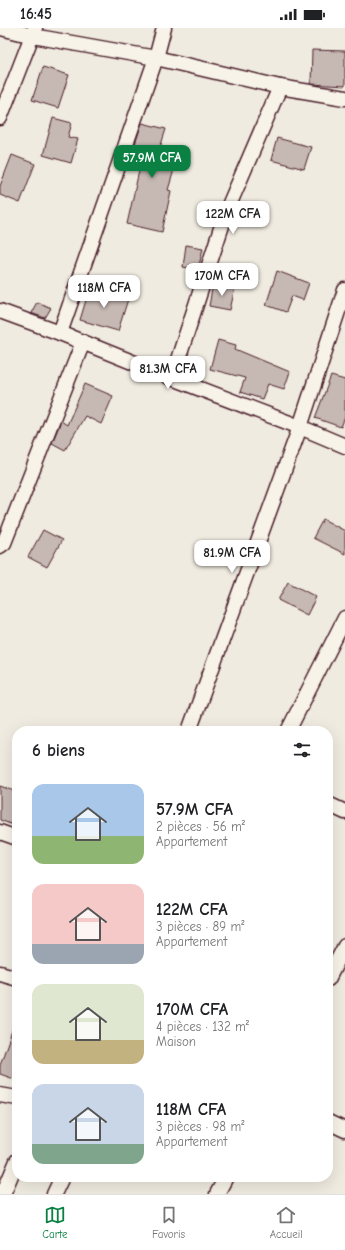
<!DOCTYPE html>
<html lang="fr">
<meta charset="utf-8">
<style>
:root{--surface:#fff;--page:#f2f2f2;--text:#202124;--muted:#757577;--line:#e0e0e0;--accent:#0b8043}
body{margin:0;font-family:"Comic Neue",sans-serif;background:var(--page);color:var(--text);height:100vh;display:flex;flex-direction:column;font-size:15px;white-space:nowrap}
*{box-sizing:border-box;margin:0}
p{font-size:13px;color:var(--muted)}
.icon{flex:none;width:22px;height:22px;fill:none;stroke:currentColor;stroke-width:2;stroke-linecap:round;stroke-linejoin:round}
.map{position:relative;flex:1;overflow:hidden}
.panel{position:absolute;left:12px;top:698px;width:321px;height:456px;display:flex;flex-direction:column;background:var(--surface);border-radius:16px;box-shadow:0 4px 16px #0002}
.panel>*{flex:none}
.price{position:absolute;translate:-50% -34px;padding:0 9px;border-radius:8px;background:#fff;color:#222;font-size:13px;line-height:26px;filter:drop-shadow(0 1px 2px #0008)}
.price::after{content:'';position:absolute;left:50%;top:24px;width:12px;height:9px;margin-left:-6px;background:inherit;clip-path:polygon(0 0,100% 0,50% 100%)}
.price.current{background:var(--accent);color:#fff}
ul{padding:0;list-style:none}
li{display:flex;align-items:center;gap:12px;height:100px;padding:0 20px}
li span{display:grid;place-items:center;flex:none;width:112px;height:80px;border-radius:12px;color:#555}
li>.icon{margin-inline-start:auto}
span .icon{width:48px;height:48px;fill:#fffc;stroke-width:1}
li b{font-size:17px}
h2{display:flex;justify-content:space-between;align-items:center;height:48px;padding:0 20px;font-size:17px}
.status{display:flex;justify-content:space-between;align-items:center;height:28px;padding:0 20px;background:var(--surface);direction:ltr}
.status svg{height:11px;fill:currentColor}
.tab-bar{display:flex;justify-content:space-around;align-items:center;height:56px;border-top:1px solid var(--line);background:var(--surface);font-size:11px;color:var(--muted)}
.tab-bar a{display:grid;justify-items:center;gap:2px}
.tab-bar .current{color:var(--accent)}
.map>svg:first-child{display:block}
</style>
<div class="status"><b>16:45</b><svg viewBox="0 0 49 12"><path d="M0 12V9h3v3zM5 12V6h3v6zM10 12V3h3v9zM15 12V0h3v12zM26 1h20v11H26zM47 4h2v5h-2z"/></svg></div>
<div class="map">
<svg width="345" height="1166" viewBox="0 0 345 1166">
<rect width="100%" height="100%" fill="#f0ebe0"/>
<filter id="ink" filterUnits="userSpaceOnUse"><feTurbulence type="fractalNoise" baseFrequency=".025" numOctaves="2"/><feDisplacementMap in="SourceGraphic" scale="8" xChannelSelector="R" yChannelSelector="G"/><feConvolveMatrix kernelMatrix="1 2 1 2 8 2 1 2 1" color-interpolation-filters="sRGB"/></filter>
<g filter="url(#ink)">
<g fill="#c6b8b3" stroke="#4a1f2b">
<polygon points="312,22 345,23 345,58 311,56"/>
<polygon points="43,39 69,47 58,80 32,72"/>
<polygon points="53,90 72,95 68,109 78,111 71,135 43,127"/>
<polygon points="142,95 166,101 160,120 179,125 168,162 171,163 162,204 127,196 141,134 130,131"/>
<polygon points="277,110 311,119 304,141 271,132"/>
<polygon points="12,127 35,136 20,175 0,167 0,158"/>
<polygon points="186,217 203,220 198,242 183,239"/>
<polygon points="277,243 309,255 303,272 292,268 286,284 266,277"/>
<polygon points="213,256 235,260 230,282 209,278"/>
<polygon points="90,259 128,271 118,303 80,292"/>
<polygon points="37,274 51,280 45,290 31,285"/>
<polygon points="218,312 236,317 235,321 290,344 284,361 268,356 262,371 240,364 245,350 210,341"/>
<polygon points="331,348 345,352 345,389 341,399 315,390"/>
<polygon points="85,356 113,368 101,396 85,388 65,422 52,415 61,393 67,397"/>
<polygon points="323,491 345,503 345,526 313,510"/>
<polygon points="43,502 62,512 47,539 28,529"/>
<polygon points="288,554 316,569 307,587 278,572"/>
<polygon points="0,758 17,764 17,785 13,797 0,792"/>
<polygon points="15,994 17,994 17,1052 0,1046 0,1037"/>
</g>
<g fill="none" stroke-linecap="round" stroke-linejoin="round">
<defs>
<g id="street">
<polyline points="1,0 33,8 156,30 280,59 345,70"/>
<polyline points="0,90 35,0"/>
<polyline points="0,283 60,305 172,350 300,399 345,418"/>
<polyline points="60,305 156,30 164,0"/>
<polyline points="172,350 227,182 280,59"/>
<polyline points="0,518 4,515 83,314"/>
<polyline points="189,703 300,399 345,262"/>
<polyline points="288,703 345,590"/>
<polyline points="328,776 345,784"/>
<polyline points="0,804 17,810"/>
<polyline points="0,945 17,950"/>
<polyline points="328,951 345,918"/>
<polyline points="0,1067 17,1070"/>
<polyline points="328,1094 345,1102"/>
<polyline points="3,1166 17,1133"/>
<polyline points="54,1166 62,1149"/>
<polyline points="217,1166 226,1149"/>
</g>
</defs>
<use href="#street" stroke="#4a1f2b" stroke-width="17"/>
<use href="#street" stroke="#f7f3e8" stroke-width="14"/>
</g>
</g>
</svg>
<b class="price current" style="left:152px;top:151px">57.9M CFA</b>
<b class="price" style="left:233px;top:207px">122M CFA</b>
<b class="price" style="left:222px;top:269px">170M CFA</b>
<b class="price" style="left:104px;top:281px">118M CFA</b>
<b class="price" style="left:168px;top:362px">81.3M CFA</b>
<b class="price" style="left:232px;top:546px">81.9M CFA</b>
<section class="panel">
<h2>6 biens<svg class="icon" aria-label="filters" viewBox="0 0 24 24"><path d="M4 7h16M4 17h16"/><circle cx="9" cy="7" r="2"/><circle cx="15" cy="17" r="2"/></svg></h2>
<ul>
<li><span style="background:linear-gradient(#a9c7e8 65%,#8fb573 0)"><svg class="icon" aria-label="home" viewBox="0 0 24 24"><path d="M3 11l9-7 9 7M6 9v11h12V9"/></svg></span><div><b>57.9M CFA</b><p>2 pièces · 56 m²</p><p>Appartement</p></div></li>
<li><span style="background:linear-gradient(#f6c9c9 75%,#9aa5b1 0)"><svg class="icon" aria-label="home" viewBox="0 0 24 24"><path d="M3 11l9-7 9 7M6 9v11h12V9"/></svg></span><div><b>122M CFA</b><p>3 pièces · 89 m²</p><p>Appartement</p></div></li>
<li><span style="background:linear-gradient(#dfe7d0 70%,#c2b280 0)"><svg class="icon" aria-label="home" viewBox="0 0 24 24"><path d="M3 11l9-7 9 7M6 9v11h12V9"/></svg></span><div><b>170M CFA</b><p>4 pièces · 132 m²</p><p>Maison</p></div></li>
<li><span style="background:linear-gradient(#c9d6e8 75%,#7fa58c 0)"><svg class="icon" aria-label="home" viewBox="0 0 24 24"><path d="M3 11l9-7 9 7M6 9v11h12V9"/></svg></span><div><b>118M CFA</b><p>3 pièces · 98 m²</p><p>Appartement</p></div></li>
</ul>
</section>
</div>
<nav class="tab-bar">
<a class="current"><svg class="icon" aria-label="map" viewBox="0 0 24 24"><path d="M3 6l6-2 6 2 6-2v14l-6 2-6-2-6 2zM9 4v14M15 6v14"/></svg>Carte</a>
<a><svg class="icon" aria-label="saved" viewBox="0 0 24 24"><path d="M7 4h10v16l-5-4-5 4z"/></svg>Favoris</a>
<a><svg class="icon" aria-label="home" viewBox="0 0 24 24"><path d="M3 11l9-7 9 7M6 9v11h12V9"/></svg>Accueil</a>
</nav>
